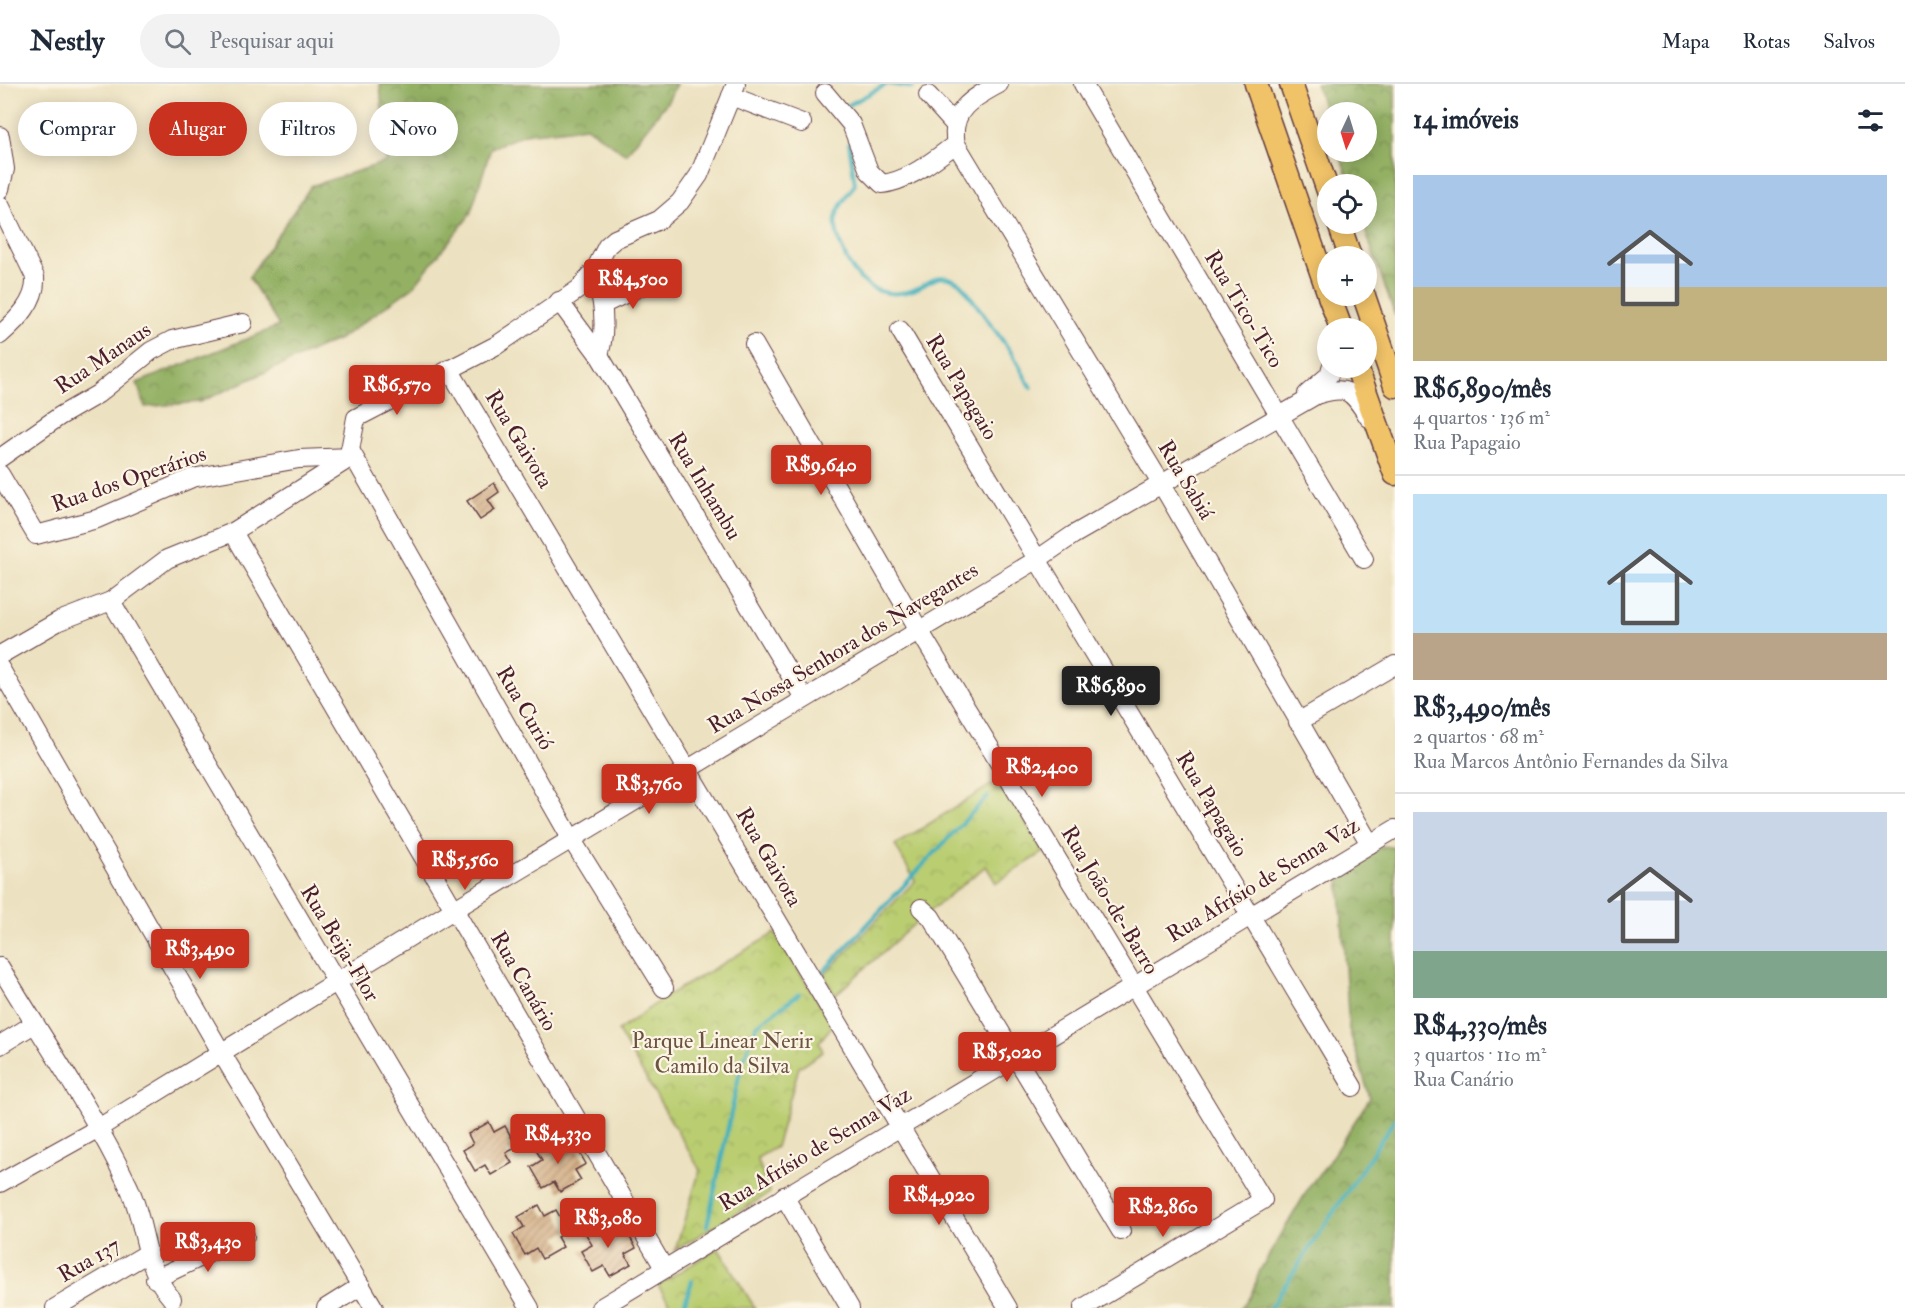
<!DOCTYPE html>
<html lang="pt">
<meta charset="utf-8">
<style>
:root{--surface:#fff;--page:#f2f2f3;--text:#1f2937;--muted:#747a83;--line:#e0e1e3;--accent:#c8321e}
body{margin:0;font-family:"IM FELL Double Pica",serif;background:var(--page);color:var(--text);height:100vh;display:flex;flex-direction:column;font-size:22px;white-space:nowrap}
*{box-sizing:border-box;margin:0}
p{font-size:20px;color:var(--muted)}
.icon{flex:none;width:33px;height:33px;fill:none;stroke:currentColor;stroke-width:2;stroke-linecap:round;stroke-linejoin:round}
.map{position:relative;flex:1;overflow:hidden}
.sheet{display:flex;flex-direction:column;background:var(--surface);width:510px}
.sheet>*{flex:none}
.hud{position:absolute;left:18px;top:18px;width:570px;height:54px;display:flex;gap:12px}
.needle{width:39px;rotate:184deg}
.tools{position:absolute;left:1317px;top:18px;display:grid;gap:12px}
.tools a{display:grid;place-items:center;width:60px;height:60px;border-radius:50%;background:var(--surface);box-shadow:0 3px 15px #0003;font-size:30px}
.price{position:absolute;translate:-50% -51px;padding:0 14px;border-radius:6px;background:var(--accent);color:#fff;font-size:20px;line-height:39px;filter:drop-shadow(0 2px 3px #0008)}
.price::after{content:'';position:absolute;left:50%;top:36px;width:18px;height:14px;margin-left:-9px;background:inherit;clip-path:polygon(0 0,100% 0,50% 100%)}
.price.selected{background:#222;color:#fff}
ul{padding:0;list-style:none}
li{display:grid;align-content:center;gap:12px;height:318px;padding:0 18px}
li+li{border-top:2px solid var(--line)}
li span{display:grid;place-items:center;height:186px;border-radius:0px;color:#555}
li>.icon{margin-inline-start:auto}
span .icon{width:108px;height:108px;fill:#fffc;stroke-width:1}
li b{font-size:26px}
h2{display:flex;justify-content:space-between;align-items:center;height:72px;padding:0 18px;font-size:26px}
.tag{padding:0 21px;border-radius:27px;background:var(--surface);box-shadow:0 3px 15px #0003;font-size:21px;line-height:54px}
.tag.selected{background:var(--accent);color:#fff}
header{display:flex;align-items:center;gap:36px;box-sizing:border-box;height:84px;padding:0 30px;background:var(--surface);border-bottom:2px solid var(--line)}
header strong{font-size:28px}
nav{display:flex;gap:33px;margin-inline-start:auto;font-size:21px}
.search{width:420px;height:54px;background:var(--page);display:flex;align-items:center;gap:15px;box-sizing:border-box;padding:0 21px;border-radius:33px;color:var(--muted);font-size:22px}
main{display:flex;flex:1;min-height:0}
.map>svg:first-child{display:block}
</style>
<header>
<strong>Nestly</strong>
<div class="search"><svg class="icon" aria-label="search" viewBox="0 0 24 24"><circle cx="10" cy="10" r="6"/><path d="M15 15l6 6"/></svg>Pesquisar aqui</div>
<nav><a>Mapa</a><a>Rotas</a><a>Salvos</a></nav>
</header>
<main>
<div class="map">
<svg width="1395" height="1224" viewBox="0 0 1395 1224">
<defs>
<pattern id="forest-crowns" width="20" height="18" patternUnits="userSpaceOnUse" patternTransform="scale(1.5)"><rect width="20" height="18" fill="#93b063"/><path d="M2 6a3 3 0 1 1 6 0M12 15a3 3 0 1 1 6 0" fill="none" stroke="#7a8f52"/></pattern>
<pattern id="park-crowns" width="20" height="18" patternUnits="userSpaceOnUse" patternTransform="scale(1.5)"><rect width="20" height="18" fill="#bacd71"/><path d="M2 6a3 3 0 1 1 6 0M12 15a3 3 0 1 1 6 0" fill="none" stroke="#a1b062"/></pattern>
<pattern id="building-hatch" width="6" height="6" patternUnits="userSpaceOnUse" patternTransform="scale(1.5)"><rect width="6" height="6" fill="#d3af86"/><path d="M-1 1l2-2M0 6l6-6M5 7l2-2" fill="none" stroke="#ad8e6e"/></pattern>
</defs>
<rect width="100%" height="100%" fill="#fcf5e5"/>
<filter id="ink" filterUnits="userSpaceOnUse"><feTurbulence type="fractalNoise" baseFrequency=".0167" numOctaves="2"/><feDisplacementMap in="SourceGraphic" scale="12" xChannelSelector="R" yChannelSelector="G"/><feConvolveMatrix kernelMatrix="1 2 1 2 8 2 1 2 1" color-interpolation-filters="sRGB"/></filter>
<filter id="wash" filterUnits="userSpaceOnUse"><feTurbulence type="fractalNoise" baseFrequency=".008" numOctaves="4" result="noise"/><feDisplacementMap in="SourceGraphic" scale="24" xChannelSelector="R" yChannelSelector="G"/><feGaussianBlur stdDeviation="1.35" result="paint"/><feColorMatrix in="noise" values="0 0 0 0 0 0 0 0 0 0 0 0 0 0 0 0 0 1.4 0 .05"/><feComposite in="paint" operator="in"/></filter>
<g filter="url(#wash)">
<rect width="100%" height="100%" fill="#ece1c0"/>
<g fill="url(#forest-crowns)" stroke="#6e6847" stroke-width="1.5">
<polygon points="380,0 676,0 668,17 626,70 586,43 525,50 491,64 470,131 413,203 341,254 200,318 145,323 137,299 279,242 249,193 311,102 386,78"/>
<polygon points="1316,0 1395,0 1395,232 1363,140 1366,140 1366,100 1350,100 1339,68 1366,68 1366,28 1328,28 1327,35"/>
<polygon points="1383,762 1395,764 1395,1224 1241,1224 1251,1211 1260,1186 1311,1100 1327,1080 1370,1014 1349,945 1339,790"/>
</g>
<g fill="url(#park-crowns)" stroke="#82764e" stroke-width="1.5">
<polygon points="999,696 1044,768 996,799 986,782 921,834 835,911 824,891 915,797 895,761"/>
<polygon points="775,849 833,941 819,958 823,968 799,983 776,1063 757,1074 770,1109 675,1166 700,1086 618,947 665,913"/>
<polygon points="718,1164 755,1224 668,1224 670,1220 658,1201"/>
</g>
<g fill="none" stroke-linecap="round" stroke-linejoin="round">
<g stroke="#41b0bc" stroke-width="4">
<polyline points="890,0 913,4"/>
<polyline points="847,22 887,0"/>
<path d="M849 59 855 100C836 128 829 134 843 167 854 195 875 215 907 208 930 203 936 182 962 201L1013 271 1031 304"/>
<polyline points="820,891 988,712"/>
<polyline points="707,1142 741,982 757,941 799,910"/>
<polyline points="683,1224 692,1197"/>
<polyline points="1270,1224 1395,1035"/>
</g>
</g>
<g id="blocks">
<g fill="url(#building-hatch)">
<polygon points="494,399 499,408 488,416 495,426 480,436 467,417"/>
<polygon points="489,1038 494,1048 505,1042 517,1063 506,1069 512,1079 491,1091 485,1081 475,1087 463,1066 473,1060 468,1050"/>
<polygon points="557,1055 563,1065 574,1059 586,1080 575,1086 581,1096 560,1108 554,1098 543,1104 531,1083 542,1076 536,1066"/>
<polygon points="539,1121 545,1132 556,1126 568,1147 557,1153 563,1163 542,1175 536,1164 525,1171 513,1150 524,1143 518,1133"/>
<polygon points="608,1139 613,1149 624,1143 636,1164 625,1170 631,1180 610,1192 604,1182 593,1188 581,1167 592,1161 586,1150"/>
</g>
</g>
</g>
<g filter="url(#ink)">
<use href="#blocks" fill-opacity="0" stroke="#623c41" stroke-width="1.5"/>
<g fill="none" stroke-linecap="round" stroke-linejoin="round">
<defs>
<g id="minor">
<path d="M999 0C973 14 949 26 956 60L1168 411 1370 760"/>
<polyline points="1083,0 1364,475"/>
<path d="M825 9 851 40 869 87 882 100C910 97 934 75 956 60"/>
<polyline points="928,11 955,41"/>
<polyline points="731,12 802,39"/>
<polyline points="0,52 5,85 0,105"/>
<path d="M0 121 35 193C37 217 17 236 0 251"/>
<path d="M595 186C602 214 608 242 599 271"/>
<polyline points="559,217 599,271 804,614"/>
<polyline points="604,220 648,199"/>
<polyline points="900,246 1353,1003"/>
<polyline points="754,260 919,546 1263,1116 1083,1224"/>
<polyline points="449,285 1008,1224"/>
<polyline points="1307,310 1329,291 1331,284"/>
<polyline points="350,366 572,756 664,904"/>
<polyline points="0,374 60,332 98,310 151,267 172,256 243,239"/>
<polyline points="0,390 36,451 97,435 192,394 299,375 352,373 350,366 356,334 497,261 579,205 595,186 607,162 615,155 659,136 680,118 699,91 736,0"/>
<polyline points="233,448 664,1184"/>
<polyline points="111,517 530,1224"/>
<polyline points="0,571 59,537 111,517 167,475 233,448 350,374"/>
<polyline points="0,584 221,968 374,1224"/>
<polyline points="1298,638 1395,581"/>
<polyline points="921,824 931,833 1121,1147"/>
<path d="M0 883C43 955 92 1025 128 1101 147 1140 142 1181 172 1215"/>
<polyline points="0,961 34,940"/>
<path d="M0 1099 97 1045 455 825 1038 475 1073 451 1316 311C1348 301 1351 306 1369 334"/>
<polyline points="784,1112 850,1224"/>
<polyline points="155,1195 245,1152"/>
<polyline points="55,1224 148,1169"/>
<polyline points="326,1224 361,1202"/>
<polyline points="600,1224 1395,745"/>
</g>
<g id="major">
<polyline points="1256,0 1328,208"/>
<polyline points="1291,0 1328,107"/>
<polyline points="1339,140 1350,172"/>
<polyline points="1329,212 1341,244"/>
<polyline points="1364,212 1395,302"/>
<polyline points="1357,284 1395,390"/>
</g>
</defs>
<use href="#minor" stroke="#623c41" stroke-width="20"/>
<use href="#major" stroke="#623c41" stroke-width="25"/>
<use href="#minor" stroke="#fff" stroke-width="18"/>
<use href="#major" stroke="#f1c369" stroke-width="22"/>
</g>
</g>
<g text-anchor="middle" dominant-baseline="central" stroke-width="4.5" stroke-linejoin="round" paint-order="stroke">
<g font-size="22" fill="#4a1f2b" stroke="#fcf5e5">
<text transform="translate(1244 225) rotate(59)">Rua Tico-Tico</text>
<text transform="translate(103 274) rotate(-34)">Rua Manaus</text>
<text transform="translate(962 303) rotate(59)">Rua Papagaio</text>
<text transform="translate(519 355) rotate(59)">Rua Gaivota</text>
<text transform="translate(129 395) rotate(-19)">Rua dos Operários</text>
<text transform="translate(1186 396) rotate(59)">Rua Sabiá</text>
<text transform="translate(705 402) rotate(59)">Rua Inhambu</text>
<text transform="translate(843 564) rotate(-31)">Rua Nossa Senhora dos Navegantes</text>
<text transform="translate(525 624) rotate(60)">Rua Curió</text>
<text transform="translate(1212 720) rotate(59)">Rua Papagaio</text>
<text transform="translate(769 773) rotate(60)">Rua Gaivota</text>
<text transform="translate(1263 796) rotate(-31)">Rua Afrísio de Senna Vaz</text>
<text transform="translate(1110 816) rotate(59)">Rua João-de-Barro</text>
<text transform="translate(340 859) rotate(59)">Rua Beija-Flor</text>
<text transform="translate(524 897) rotate(60)">Rua Canário</text>
<text transform="translate(815 1065) rotate(-31)">Rua Afrísio de Senna Vaz</text>
<text transform="translate(89 1176) rotate(-30)">Rua 137</text>
</g>
<g font-size="22" fill="#6c5340" stroke="#fcf5e5">
<text x="722" y="957">Parque Linear Nerir<tspan x="722" dy="25">Camilo da Silva</tspan></text>
</g>
</g>
</svg>
<div class="tools">
<a><svg class="needle" viewBox="-14 -14 28 28"><path d="M0-13l5 13h-10z" fill="#e53935"/><path d="M0 13l5-13h-10z" fill="#747a83"/></svg></a>
<a><svg class="icon" aria-label="locate" viewBox="0 0 24 24"><circle cx="12" cy="12" r="6"/><path d="M12 2v4M12 18v4M2 12h4M18 12h4"/></svg></a>
<a>+</a>
<a>−</a>
</div>
<b class="price" style="left:633px;top:226px">R$4,500</b>
<b class="price" style="left:397px;top:332px">R$6,570</b>
<b class="price" style="left:821px;top:412px">R$9,640</b>
<b class="price selected" style="left:1111px;top:633px">R$6,890</b>
<b class="price" style="left:1042px;top:714px">R$2,400</b>
<b class="price" style="left:649px;top:731px">R$3,760</b>
<b class="price" style="left:465px;top:807px">R$5,560</b>
<b class="price" style="left:200px;top:896px">R$3,490</b>
<b class="price" style="left:1007px;top:999px">R$5,020</b>
<b class="price" style="left:558px;top:1081px">R$4,330</b>
<b class="price" style="left:939px;top:1142px">R$4,920</b>
<b class="price" style="left:1163px;top:1154px">R$2,860</b>
<b class="price" style="left:608px;top:1165px">R$3,080</b>
<b class="price" style="left:208px;top:1189px">R$3,430</b>
<div class="hud">
<a class="tag">Comprar</a>
<a class="tag selected">Alugar</a>
<a class="tag">Filtros</a>
<a class="tag">Novo</a>
</div>
</div>
<section class="sheet">
<h2>14 imóveis<svg class="icon" aria-label="filters" viewBox="0 0 24 24"><path d="M4 7h16M4 17h16"/><circle cx="9" cy="7" r="2"/><circle cx="15" cy="17" r="2"/></svg></h2>
<ul>
<li><span style="background:linear-gradient(#a9c7e8 60%,#c2b280 0)"><svg class="icon" aria-label="home" viewBox="0 0 24 24"><path d="M3 11l9-7 9 7M6 9v11h12V9"/></svg></span><div><b>R$6,890/mês</b><p>4 quartos · 136 m²</p><p>Rua Papagaio</p></div></li>
<li><span style="background:linear-gradient(#bfe0f5 75%,#b9a48a 0)"><svg class="icon" aria-label="home" viewBox="0 0 24 24"><path d="M3 11l9-7 9 7M6 9v11h12V9"/></svg></span><div><b>R$3,490/mês</b><p>2 quartos · 68 m²</p><p>Rua Marcos Antônio Fernandes da Silva</p></div></li>
<li><span style="background:linear-gradient(#c9d6e8 75%,#7fa58c 0)"><svg class="icon" aria-label="home" viewBox="0 0 24 24"><path d="M3 11l9-7 9 7M6 9v11h12V9"/></svg></span><div><b>R$4,330/mês</b><p>3 quartos · 110 m²</p><p>Rua Canário</p></div></li>
</ul>
</section>
</main>
